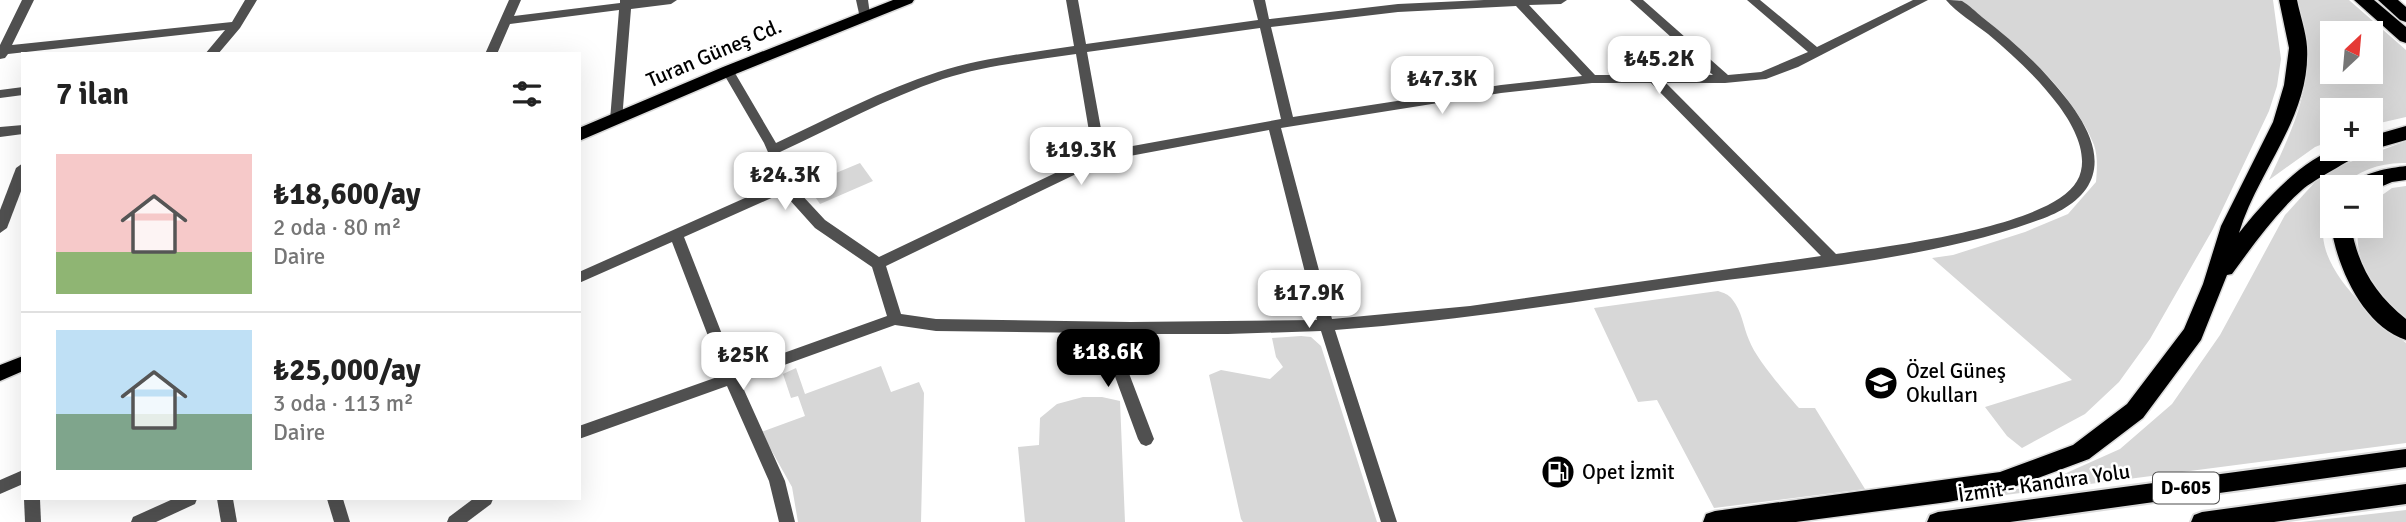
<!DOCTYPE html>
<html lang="tr">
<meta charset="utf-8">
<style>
:root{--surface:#fff;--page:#f6f6f6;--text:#222;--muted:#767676;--line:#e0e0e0;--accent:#000}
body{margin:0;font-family:Signika,sans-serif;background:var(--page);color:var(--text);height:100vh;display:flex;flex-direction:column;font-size:26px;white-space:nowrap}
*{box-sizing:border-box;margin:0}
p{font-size:23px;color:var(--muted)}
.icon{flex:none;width:38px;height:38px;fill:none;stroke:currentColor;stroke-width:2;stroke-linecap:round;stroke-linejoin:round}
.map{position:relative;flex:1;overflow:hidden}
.drawer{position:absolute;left:21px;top:52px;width:560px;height:448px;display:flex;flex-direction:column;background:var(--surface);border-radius:0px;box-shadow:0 7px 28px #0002}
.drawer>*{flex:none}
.needle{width:46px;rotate:26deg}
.tools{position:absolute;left:2320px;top:21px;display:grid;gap:14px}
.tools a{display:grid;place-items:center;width:63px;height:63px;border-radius:0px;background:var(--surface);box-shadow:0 7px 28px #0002;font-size:35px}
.price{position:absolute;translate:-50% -60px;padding:0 16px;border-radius:14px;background:#fff;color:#222;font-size:23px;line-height:46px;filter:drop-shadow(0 2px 4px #0008)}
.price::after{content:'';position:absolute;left:50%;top:42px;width:21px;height:16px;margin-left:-10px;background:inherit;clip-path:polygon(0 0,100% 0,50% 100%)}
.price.selected{background:var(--accent);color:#fff}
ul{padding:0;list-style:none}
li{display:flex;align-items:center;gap:21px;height:175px;padding:0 35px}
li+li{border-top:2px solid var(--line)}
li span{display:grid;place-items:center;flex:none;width:196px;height:140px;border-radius:0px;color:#555}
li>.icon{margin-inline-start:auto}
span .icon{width:84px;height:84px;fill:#fffc;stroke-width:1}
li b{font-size:30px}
h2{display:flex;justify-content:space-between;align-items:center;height:84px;padding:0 35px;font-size:30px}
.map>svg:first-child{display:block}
</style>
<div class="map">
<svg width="2406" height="522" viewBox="0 0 2406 522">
<rect width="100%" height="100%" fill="#fff"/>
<g fill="#d7d7d7" fill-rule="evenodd">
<path d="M1959 0H2273L2281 59 2277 86 2269 111 2213 229 2150 339 2119 382 2085 414 2022 448 2007 436 1985 407 2072 380 1932 258 1953 255 2025 232 2068 214 2096 182C2097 170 2098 156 2094 145 2072 89 2007 34 1959 0Z"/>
<path d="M2295 0H2349L2406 50V117L2371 125V110H2333V140L2315 147 2269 180C2298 117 2322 70 2295 0ZM2333 33H2371V72H2333Z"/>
<path d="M2406 141V163C2380 162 2359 171 2339 187H2333C2333 203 2322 218 2323 234 2324 276 2376 319 2406 343V443L1966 500 2044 483 2120 449 2172 404 2220 335 2285 215 2315 182 2342 165Z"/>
<polygon points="860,163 873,181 820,204 807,185"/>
<path d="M2406 186V320C2381 296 2351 263 2359 226H2371V203L2392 188Z"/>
<path d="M1718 291C1724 293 1728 294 1732 299 1742 311 1743 326 1749 340 1756 359 1785 392 1799 408H1815L1865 489 1714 508 1657 400 1638 402 1594 308Z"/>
<polygon points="1301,336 1311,337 1321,346 1377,522 1243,522 1241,519 1209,375 1221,370 1270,379 1283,367 1276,357 1272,338"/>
<polygon points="881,366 891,392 919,382 924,393 921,522 798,522 792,487 761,432 805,416 798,396 791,398 783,374 796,368 805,394"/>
<polygon points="1083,397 1102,397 1120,401 1125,522 1025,522 1018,447 1039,445 1040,418 1057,404"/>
<polygon points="2406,510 2406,522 2301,522"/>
</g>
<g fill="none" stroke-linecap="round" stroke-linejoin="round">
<defs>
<g id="primary">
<polygon points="893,0 914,0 912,3 733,75 579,141 579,128 723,67"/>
<polygon points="23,356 23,371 0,381 0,365"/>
</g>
<g id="trunk">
<polygon points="2406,449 2406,467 2010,522 1927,522 1930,515 1938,512"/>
<polygon points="2406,484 2406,504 2274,522 2191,522 2194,515 2202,512"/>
</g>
<g id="motorway">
<path d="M2279 0H2297C2300 15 2306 32 2307 47 2311 117 2257 171 2239 233 2260 206 2304 156 2338 149 2347 147 2358 149 2366 149 2362 155 2314 179 2302 190 2275 214 2254 244 2232 274L2227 275 2201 340 2143 418 2089 459 2000 492 1948 502 1796 522H1703L1706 514 1715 511 2000 472 2073 445 2127 404 2184 329 2203 284 2221 226 2273 122 2284 85 2289 48Z"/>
<polygon points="2354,0 2374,0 2406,27 2406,43 2400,41"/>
<polygon points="2378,0 2398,0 2406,7 2406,22 2400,20"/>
<polygon points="2406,126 2406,140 2371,150 2367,149 2371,149 2371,136"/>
<path d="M2406 166V180L2392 182 2371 191V187H2351C2360 172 2390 168 2406 166Z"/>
<path d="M2333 222V226H2351C2358 266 2374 293 2406 319V340C2363 326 2337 267 2331 226Z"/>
</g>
</defs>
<use href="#primary" stroke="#dbdbdb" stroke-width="3"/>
<use href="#trunk" stroke="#dbdbdb" stroke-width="4"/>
<use href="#motorway" stroke="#dbdbdb" stroke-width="3"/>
<g fill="#505050" fill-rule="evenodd">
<polygon points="22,0 34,0 12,45 232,22 245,0 257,0 240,28 218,54 205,54 225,30 8,54 5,58 0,59 0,45"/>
<polygon points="509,0 521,0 514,16 620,3 620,0 677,0 671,4 631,9 622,120 616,124 610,120 619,10 510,24 497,54 485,54"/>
<polygon points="856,0 868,0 870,15 868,18 860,18"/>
<path d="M1066 0H1078L1086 44 1258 20 1253 0H1265L1269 19 1398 4 1484 0H1567L1561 4 1529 5 1595 75H1713L1630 0H1643L1728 75 1761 72 1808 52 1747 0H1760L1817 47 1913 0H1928L1798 67 1766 79 1725 83H1666L1836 254C1888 246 2051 227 2077 181 2091 157 2073 125 2059 106 2039 79 2013 55 1988 34 1974 23 1957 13 1946 0 1951 0 1957 0 1962 1 1969 5 1976 12 1982 17 2006 36 2029 55 2049 78 2073 105 2112 151 2086 189 2074 206 2052 216 2033 222 1935 257 1815 268 1712 282 1586 300 1462 321 1335 330L1397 522H1381L1321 331 1228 334H1114L1154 439 1151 444 1146 446 1141 444 1138 439 1099 333 936 331 895 325 740 381 785 481 795 522H779L769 481 727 386 579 439V426L723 375 672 242 579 283V272L781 182 764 143 722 71 724 68H732L776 143C829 118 882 90 938 72 982 58 1029 53 1074 46ZM1516 6 1582 76 1501 85 1293 117 1271 27 1398 12ZM1260 28 1281 119 1105 151 1087 52ZM1076 54 1093 155 879 257 825 220 799 192 780 152C834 127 887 98 943 79 986 65 1031 61 1076 54ZM1592 83H1651L1821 256 1470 306 1332 319 1281 128 1501 93ZM1269 130 1317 320 1131 322 936 319 901 314 886 266 1103 161ZM785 192 788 198 815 228 872 267 887 316 736 370 684 237Z"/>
<polygon points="23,87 23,95 0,98 0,90"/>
<polygon points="23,125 23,134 0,137 0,127"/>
<polygon points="23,163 23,186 7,228 0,233 0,210 16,168"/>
<polygon points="23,470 23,484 0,494 0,480"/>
<polygon points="24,499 40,499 41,522 25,522"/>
<polygon points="173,499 197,499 195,504 156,522 131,522 133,517"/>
<polygon points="217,499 233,499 237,522 221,522"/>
<polygon points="327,499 343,499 350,522 334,522"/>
<polygon points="473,499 493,499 491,504 467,522 447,522 449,517"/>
</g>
<use href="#primary" fill="#000" fill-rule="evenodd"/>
<use href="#trunk" fill="#000" fill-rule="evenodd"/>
<use href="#motorway" fill="#000" fill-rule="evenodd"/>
</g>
<defs>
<symbol id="school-disc" viewBox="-11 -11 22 22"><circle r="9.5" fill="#000" stroke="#fff"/><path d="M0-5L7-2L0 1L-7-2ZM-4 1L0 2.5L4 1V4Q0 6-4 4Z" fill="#fff"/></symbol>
<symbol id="fuel-disc" viewBox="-11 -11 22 22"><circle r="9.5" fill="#000" stroke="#fff"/><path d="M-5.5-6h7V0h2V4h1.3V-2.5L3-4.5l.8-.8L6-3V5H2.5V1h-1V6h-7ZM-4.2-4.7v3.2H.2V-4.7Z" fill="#fff"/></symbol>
</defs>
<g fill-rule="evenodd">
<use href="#school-disc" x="1862" y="364" width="38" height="38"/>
<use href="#fuel-disc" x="1539" y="453" width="38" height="38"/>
</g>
<g text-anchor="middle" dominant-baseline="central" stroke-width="5" stroke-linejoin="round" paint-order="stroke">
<rect fill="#fff" stroke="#4c4c4c" stroke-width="2" x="2153" y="472.5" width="66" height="31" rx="5"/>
<g font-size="19" font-weight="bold" fill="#000">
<text x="2186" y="488">D-605</text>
</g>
<g font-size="21" fill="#000" stroke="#fff">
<text transform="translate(714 53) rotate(-23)">Turan Güneş Cd.</text>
<text transform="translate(2044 483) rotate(-8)">İzmit - Kandıra Yolu</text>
</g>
<g font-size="21" fill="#000" stroke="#fff" text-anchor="start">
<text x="1906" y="371">Özel Güneş<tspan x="1906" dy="24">Okulları</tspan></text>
<text x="1582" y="472">Opet İzmit</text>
</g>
</g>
</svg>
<div class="tools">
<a><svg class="needle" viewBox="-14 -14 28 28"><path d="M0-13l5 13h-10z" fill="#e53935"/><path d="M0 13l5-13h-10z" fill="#767676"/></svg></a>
<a>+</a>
<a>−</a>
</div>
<b class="price" style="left:1659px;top:96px">₺45.2K</b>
<b class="price" style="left:1442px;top:116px">₺47.3K</b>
<b class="price" style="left:1081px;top:187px">₺19.3K</b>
<b class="price" style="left:785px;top:212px">₺24.3K</b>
<b class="price" style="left:1309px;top:330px">₺17.9K</b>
<b class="price selected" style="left:1108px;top:389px">₺18.6K</b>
<b class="price" style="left:743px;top:392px">₺25K</b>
<section class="drawer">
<h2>7 ilan<svg class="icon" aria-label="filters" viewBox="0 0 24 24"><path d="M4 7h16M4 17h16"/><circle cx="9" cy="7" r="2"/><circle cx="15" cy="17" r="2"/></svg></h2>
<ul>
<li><span style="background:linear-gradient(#f6c9c9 70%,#8fb573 0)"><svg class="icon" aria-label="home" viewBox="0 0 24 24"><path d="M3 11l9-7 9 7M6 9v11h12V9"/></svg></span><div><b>₺18,600/ay</b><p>2 oda · 80 m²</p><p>Daire</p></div></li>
<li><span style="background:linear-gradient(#bfe0f5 60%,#7fa58c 0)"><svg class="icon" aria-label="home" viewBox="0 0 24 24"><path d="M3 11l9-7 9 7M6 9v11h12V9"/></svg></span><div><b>₺25,000/ay</b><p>3 oda · 113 m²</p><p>Daire</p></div></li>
</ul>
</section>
</div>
